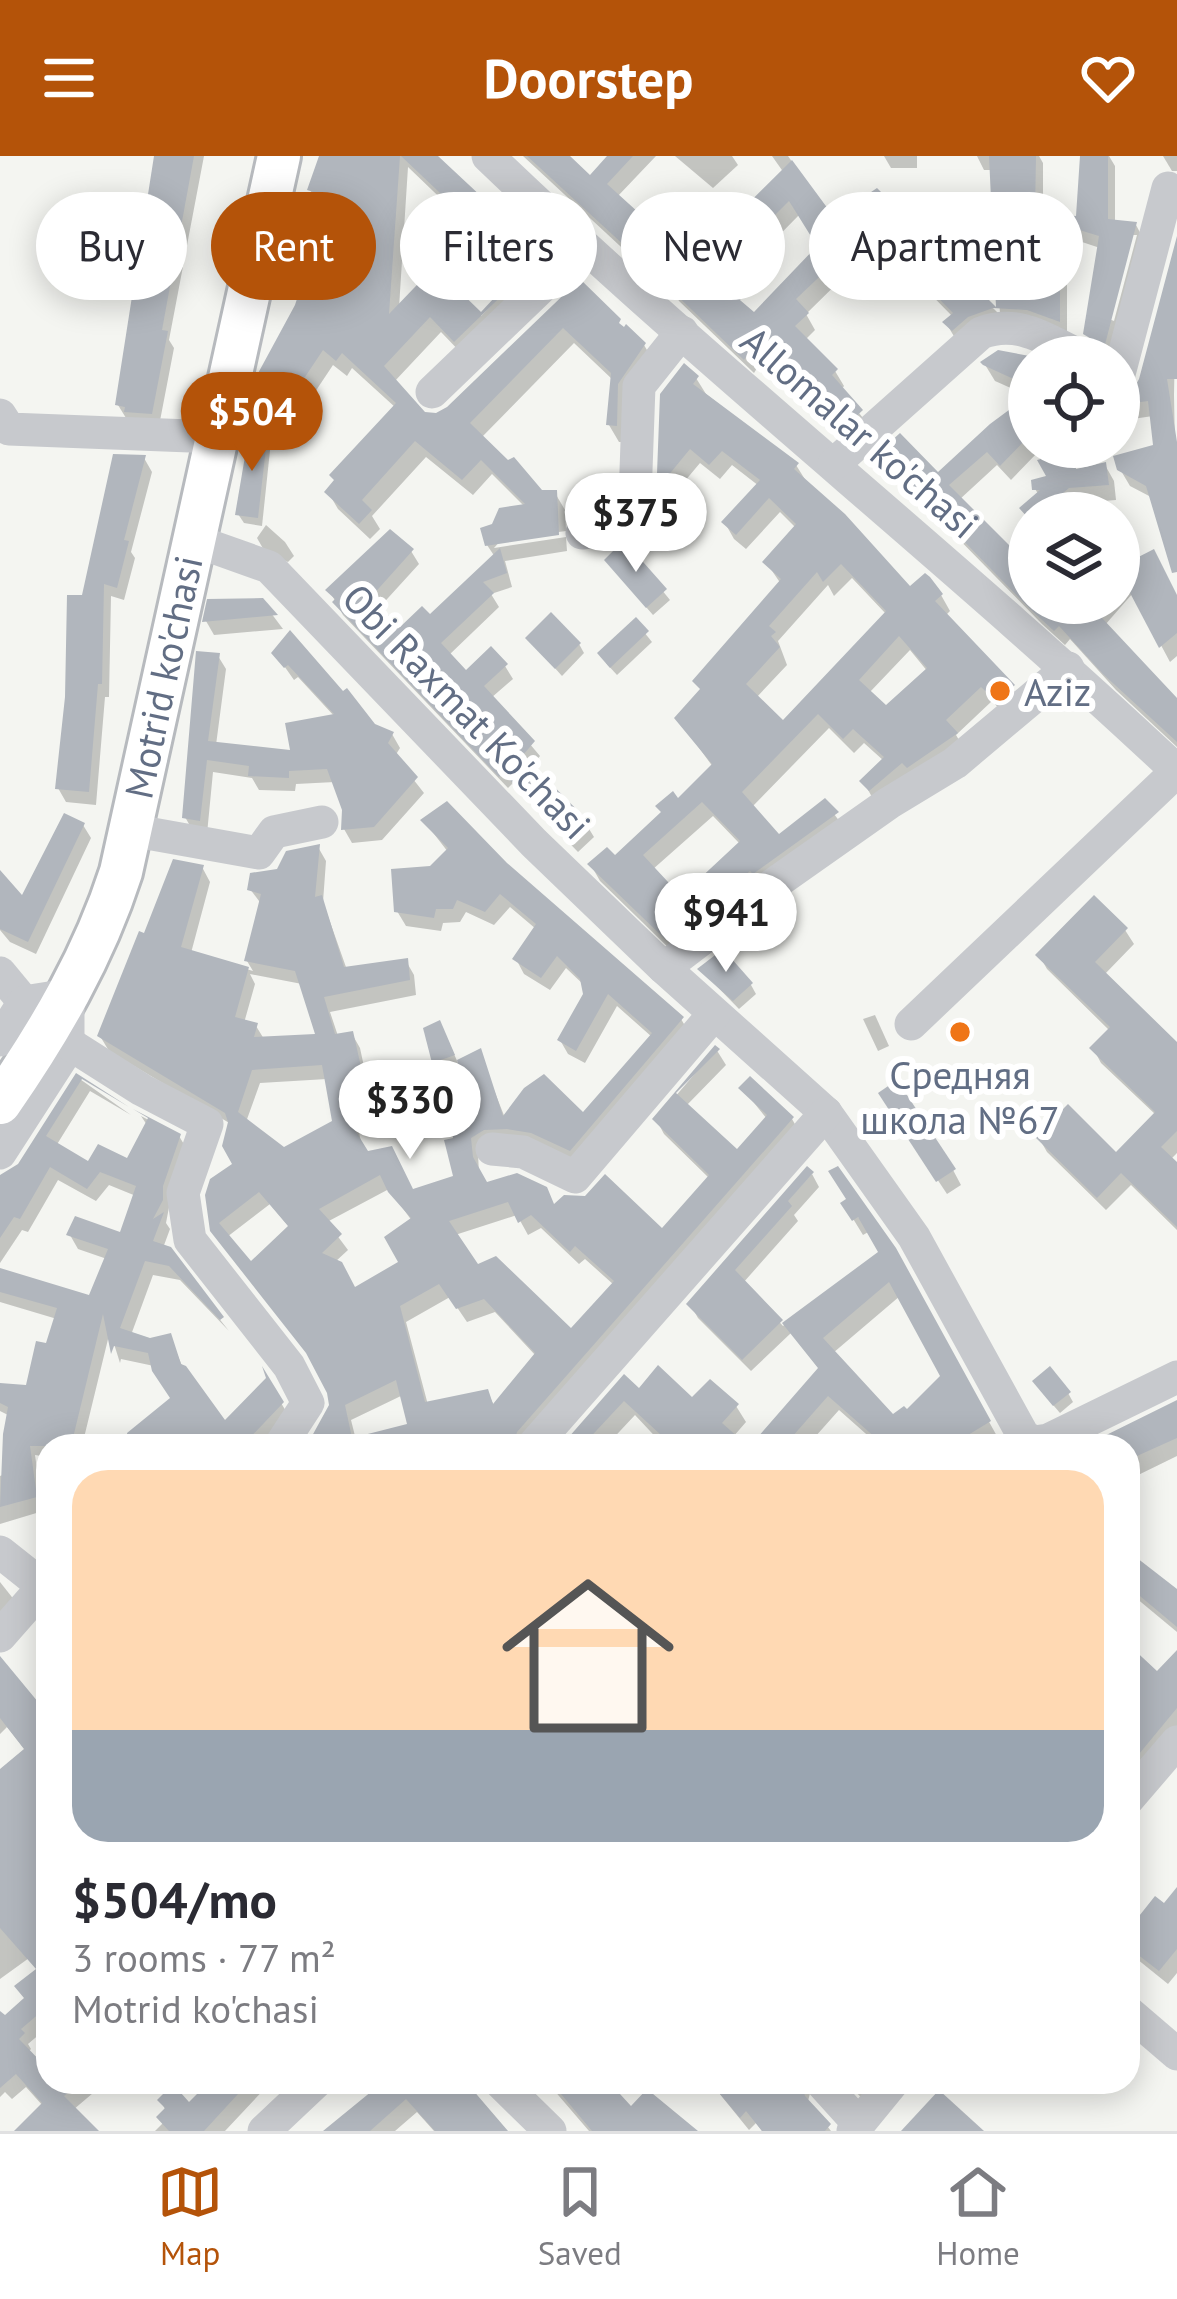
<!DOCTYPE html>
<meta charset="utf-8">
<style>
:root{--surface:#fff;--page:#f7f7f7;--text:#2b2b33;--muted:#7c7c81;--line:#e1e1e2;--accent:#b45309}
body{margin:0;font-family:"PT Sans",sans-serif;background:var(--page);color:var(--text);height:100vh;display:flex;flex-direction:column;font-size:45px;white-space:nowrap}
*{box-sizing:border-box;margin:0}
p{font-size:39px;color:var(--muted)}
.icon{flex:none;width:66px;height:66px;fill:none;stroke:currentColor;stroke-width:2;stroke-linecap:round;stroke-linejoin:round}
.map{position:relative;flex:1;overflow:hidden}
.drawer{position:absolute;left:36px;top:1278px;width:1104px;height:660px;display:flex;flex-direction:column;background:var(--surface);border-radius:36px;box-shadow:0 6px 30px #0003}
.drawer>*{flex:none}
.top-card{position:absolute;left:36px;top:36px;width:1107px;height:108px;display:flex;gap:24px}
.tools{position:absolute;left:1008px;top:180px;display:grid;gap:24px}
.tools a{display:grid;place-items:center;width:132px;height:132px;border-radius:50%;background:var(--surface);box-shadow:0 6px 30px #0003;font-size:60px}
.price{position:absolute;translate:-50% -102px;padding:0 27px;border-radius:42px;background:#fff;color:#222;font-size:39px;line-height:78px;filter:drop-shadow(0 3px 6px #0008)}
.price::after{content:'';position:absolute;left:50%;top:72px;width:36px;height:27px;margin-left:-18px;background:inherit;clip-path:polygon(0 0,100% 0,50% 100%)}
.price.active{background:var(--accent);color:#fff}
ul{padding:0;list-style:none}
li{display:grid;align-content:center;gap:24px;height:636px;padding:0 36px}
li+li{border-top:3px solid var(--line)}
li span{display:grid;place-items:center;height:372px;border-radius:36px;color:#555}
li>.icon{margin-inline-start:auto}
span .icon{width:216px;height:216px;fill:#fffc;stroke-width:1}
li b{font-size:51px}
.tag{padding:0 42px;border-radius:54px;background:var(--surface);box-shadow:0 6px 30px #0003;font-size:42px;line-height:108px}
.tag.active{background:var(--accent);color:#fff}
header{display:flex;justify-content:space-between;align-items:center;height:156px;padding:0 36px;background:var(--accent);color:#fff;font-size:54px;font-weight:700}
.tab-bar{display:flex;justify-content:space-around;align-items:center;height:168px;border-top:3px solid var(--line);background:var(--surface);font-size:33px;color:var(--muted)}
.tab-bar a{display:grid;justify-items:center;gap:6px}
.tab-bar .active{color:var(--accent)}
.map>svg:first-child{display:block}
</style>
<header><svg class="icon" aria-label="menu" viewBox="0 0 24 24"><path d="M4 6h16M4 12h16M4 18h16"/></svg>Doorstep<svg class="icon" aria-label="heart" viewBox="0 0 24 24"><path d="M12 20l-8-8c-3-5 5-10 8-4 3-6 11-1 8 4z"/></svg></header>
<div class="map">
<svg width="1177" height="1975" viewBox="0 0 1177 1975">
<rect width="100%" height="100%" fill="#f4f5f1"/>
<g fill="#0003" fill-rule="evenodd">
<polygon points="158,0 204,0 169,184 174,192 159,270 126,262 118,249"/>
<path d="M323 0H431L542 101 552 118 465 201 441 176 394 226 416 254 436 260 448 254 580 128 624 175 644 189 654 206 625 286H619L609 269 613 224 574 187 481 282 541 337H555L565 354 566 375 501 384 494 392 566 381 567 395 505 405 512 431 491 438 499 451 448 500 465 518 505 510 513 523 491 542 540 600 531 611 586 668 594 681 578 696 512 628 508 632 343 459 329 434 411 395 419 408 378 453 400 476 430 462 495 401 487 389 525 351 492 318 473 339 426 301 372 360 380 373 370 383 338 353 328 336 396 252 352 212 347 220 333 209 301 257 270 238 260 221 298 150 321 79 314 67 319 49 310 34ZM408 11 458 59 453 66 463 84 399 152ZM487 108 509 131 481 160 459 139Z"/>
<polygon points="523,0 566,0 590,23 612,0 656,0 617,41 639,61 675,74 684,90 661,128"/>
<polygon points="675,0 732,0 738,9 713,32"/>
<path d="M772 0H788L833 65 877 36 1000 159 993 14H984L977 0H1039L1043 7V60L1079 64 1084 0H1109L1115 10V67L1136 69 1144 84 1107 201 1096 194 1086 177 1100 92 1067 81V180L955 182 946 167 953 161 903 110 889 125 865 100 806 158 815 174 805 184 835 215 844 230 841 234 870 271 859 280 771 190 754 217 679 145 670 129 784 17ZM800 58 820 91 754 160 738 146 764 119 755 104ZM1131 79H1137L1114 165 1109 163Z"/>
<polygon points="884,0 917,0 917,12 891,12"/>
<polygon points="1163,0 1177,0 1177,15 1172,15"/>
<polygon points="1177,89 1174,239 1177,399 1151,341 1130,330 1120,313 1160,290 1153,260 1119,265 1119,241 1137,234"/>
<polygon points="1029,202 1029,240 995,225 984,207"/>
<path d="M696 222 706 238 796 309 806 325 910 434 941 439 950 455 945 460 1012 531 1021 547 1006 560 992 545 956 579 965 594 872 641 863 625 884 605 864 587 854 597 829 572 752 651 779 682 825 646 846 674 676 799 600 725 591 709 615 703 713 611 678 563 781 428 766 406 796 372 780 356 746 393 734 383 725 367 759 330 732 309 720 323 700 307 669 344 681 363 666 384 658 371 663 239ZM852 422 886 458 783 569 756 542 787 509 778 485 828 429 834 440ZM910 494 928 516 886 553 869 537ZM713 660 740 688 681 744 652 714Z"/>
<polygon points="1029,243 1029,291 1051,291 1058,301 1068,299 1078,316 1105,309 1114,325 1116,344 1078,347 1066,357 1029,357 1029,362 1023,352 1039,339 1035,333 1050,322 1037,297 1011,324 997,309 959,344 1029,415 1029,447 1119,447 1119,414 1177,443 1177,500 1170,506 1133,437 1105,469 1177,545 1177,591 1116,534 1070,483 1065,489 1042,468 890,313 881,298 938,321"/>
<polygon points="266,276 271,285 262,370 244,367 238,358"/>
<polygon points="144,302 152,316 131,396 135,402 124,444 111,440 109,541 105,541 96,649 66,646 58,632 85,442"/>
<polygon points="266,369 285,386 294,400 288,406 265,396 257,382"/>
<polygon points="640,393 645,401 640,407 670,444 653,459 613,413 616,397"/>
<polygon points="262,445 283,473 214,479 206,465"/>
<polygon points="636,466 652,486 617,519 606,507"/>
<polygon points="529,483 579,488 584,497 562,520"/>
<polygon points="275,497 373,570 392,578 400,592 395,600 424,637 382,684 352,687 344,673 345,654 335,626 296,628 295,635 259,634 252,622 213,616 207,678 193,675 185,661 218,500 226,513 216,589 294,597 335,561 298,521 294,524"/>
<path d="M424 665 505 709 681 863 690 878 578 1008 478 997 479 1018 485 1029 555 1051 663 1076 710 1023 664 978 656 963 716 893 726 909 686 950 737 997 767 963 742 932 792 963 800 977 525 1290H317L329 1258 330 1238 315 1208 213 1074 236 1009 231 968 109 895 100 880 146 781 202 711 210 726 191 797 253 815 247 805 262 749 250 733 318 691 326 705 323 746 347 814 406 805 414 819 416 839 330 856 338 880 352 878 360 892 371 943 353 946 362 991 413 1036 457 1022 461 955 473 951 463 914 444 920 435 905 447 882 458 907 479 896 505 962 584 960 652 881 617 850 585 907 568 898 560 884 587 838 585 830 566 812 550 834 524 818 516 803 536 773 510 751 494 769 466 756 460 766 443 767 441 775 406 770 397 755 448 696ZM250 818 302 828 319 881 264 883 256 870 244 867 255 828ZM327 923 335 967 284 995 246 966 260 927ZM389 1033 412 1065 402 1107 355 1134 335 1106 348 1094 327 1066ZM270 1048 290 1072 251 1109 227 1081ZM517 1059 528 1079 541 1072 579 1108 585 1103 614 1129 571 1177 477 1112 455 1079ZM450 1141 467 1166 495 1156 536 1200 495 1251 487 1236 428 1249 406 1166ZM403 1239 411 1270 356 1284 351 1264Z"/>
<polygon points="83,669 91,682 36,798 10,786 0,774 0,718 22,745"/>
<polygon points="1125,774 1134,788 1104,819 1177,890 1177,997 1170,1004 1177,1010 1177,1074 1131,1029 1106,1054 1047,996 1039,982 1116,1000 1156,959 1101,907 1093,892 1110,875 1047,813 1039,799"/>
<polygon points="701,814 751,829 756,838 739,853"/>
<polygon points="875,859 889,890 878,895 863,863"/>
<polygon points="77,921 131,959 90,935 56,990 89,1010 129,1006 147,969 141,960 179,980 188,995 170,1046 166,1067 170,1073 163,1092 229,1175 180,1124 153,1119 131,1179 150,1185 170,1181 183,1212 224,1269 268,1225 290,1262 263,1290 132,1290 172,1244 154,1210 121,1203 120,1207 110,1175 82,1290 48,1290 48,1301 35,1299 43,1355 0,1368 0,1320 5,1318 10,1260 0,1255 0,1230 28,1232 57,1163 0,1146 0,1115 91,1143 107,1103 78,1093 70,1079 122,1080 136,1040 109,1029 96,1045 58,1024 28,1076 22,1074 0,1107 0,1025 20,1011"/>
<polygon points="890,952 953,1014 961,1029 947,1038"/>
<path d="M812 1018 819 1031 794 1059 798 1065 743 1127 783 1170 882 1096 870 1075 863 1079 844 1048 894 1094 998 1282 985 1290H869L874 1285 839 1254 807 1290H754L820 1214 791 1177 751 1215 698 1162 690 1148ZM900 1140 943 1220 907 1258 893 1262 833 1197Z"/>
<polygon points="624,1222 639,1236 736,1250 746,1266 733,1281 744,1290 664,1290 635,1259 606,1290 565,1290"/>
<polygon points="1041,1235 1068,1237 1073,1246 1060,1257"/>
<polygon points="1177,1248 1177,1300 1128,1324 1128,1290 1090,1290"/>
<polygon points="1128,1410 1177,1436 1177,1476 1130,1437"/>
<polygon points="0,1426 19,1450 0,1472"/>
<polygon points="1128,1492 1157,1519 1177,1498 1177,1579 1128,1630"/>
<polygon points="0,1503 48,1563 48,1751 36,1797 0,1823 0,1617 26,1595 7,1571 0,1578"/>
<polygon points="1177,1749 1177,1817 1168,1828 1132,1799 1128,1779 1165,1751"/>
<polygon points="48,1813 48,1871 28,1888 31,1893 28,1896 48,1917 48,1926 106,1926 73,1954 94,1975 47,1975 43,1950 26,1931 12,1943 5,1936 0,1941 0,1868 26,1844"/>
<polygon points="214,1926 271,1926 225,1975 155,1975 163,1967 166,1955 161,1945 189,1950"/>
<polygon points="388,1926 458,1926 501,1975 434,1975 417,1956 395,1975 328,1975"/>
<polygon points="547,1926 605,1926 631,1955 693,1975 589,1975"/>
<polygon points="710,1926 813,1926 808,1945 831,1975 762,1975 756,1967 749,1974"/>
<polygon points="845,1926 880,1926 864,1944"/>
</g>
<g fill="#b1b6bd" fill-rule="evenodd">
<polygon points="154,0 194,0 162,174 168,175 152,258 124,256 125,251 115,249"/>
<path d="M319 0H400L389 158 463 81 449 66 458 54 401 0H438L544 99 454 186 430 161 384 210 425 256 436 257 447 251 580 123 621 163 619 167 624 171 626 168 646 187 618 228 617 270 606 269 611 217 563 172 470 267 508 304 514 301 542 334H557L559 379 485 390 480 372 492 368 499 352 525 348 481 304 462 324 415 285 362 344 372 354 359 368 324 336 334 324 329 319 396 247 342 197 336 205 323 194 291 242 256 221 295 149 320 72 310 67 320 38 307 34ZM476 93 508 127 481 156 448 124Z"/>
<polygon points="527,0 570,0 590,19 607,0 633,0 607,28 639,57 652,44 677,73 651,114"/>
<path d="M989 0H1036L1035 56 1076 60 1080 0H1108V63L1137 66 1103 196 1100 188 1083 178 1099 80 1060 68V166L1027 154 993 152 968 161 952 175 942 166 953 157 893 96 879 112 855 87 796 143 809 157 795 170 838 213 832 219 863 254 849 267 762 177 744 204 666 129 792 4 834 61 877 32 996 151ZM789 45 817 90 754 156 727 133 757 101 745 89Z"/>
<polygon points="1177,80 1177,223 1167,223 1177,286 1177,416 1172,417 1146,330 1117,314 1113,300 1153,289 1148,245 1119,249 1119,238 1133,234 1139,223"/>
<polygon points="998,194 1035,201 1029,201 1029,230 983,209 980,206"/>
<path d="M684 207 699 220 693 228 799 307 794 313 845 358 910 430 925 417 930 421 943 438 935 445 1015 529 996 545 981 531 946 564 958 577 907 612 902 607 869 635 859 625 884 601 853 573 843 583 818 558 742 636 779 678 825 642 839 656 753 718 750 715 666 784 587 708 607 691 615 699 661 656 655 650 673 635 678 642 712 608 674 562 700 533 692 525 781 423 762 406 796 368 769 342 736 379 721 366 760 324 722 295 709 309 690 293 658 332 674 344 655 371 660 238ZM841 408 886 455 783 564 746 528 780 491 771 480 776 476 769 470 817 416 823 426ZM899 480 927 512 886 549 859 524ZM702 646 740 685 681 740 643 699Z"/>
<polygon points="1029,239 1029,280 1000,310 987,296 949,329 1029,409 1029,447 1088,447 1177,542 1177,586 1103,518 1059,470 1054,475 1029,452 878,297 900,277 938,316 990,268"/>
<polygon points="250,271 268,274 258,362 235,359"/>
<polygon points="1070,295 1076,313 1106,306 1109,329 1069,332 1039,357 1029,357 1029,363 1019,352 1040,334 1032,334 1031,324 1046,320 1037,304"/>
<polygon points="113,298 146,299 124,384 129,385 117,432 104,428 102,528 98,528 89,636 55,633 65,541 67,439 82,439"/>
<polygon points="390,373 414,393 371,441 400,471 422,450 430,458 500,392 507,417 483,426 494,437 441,487 466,514 491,490 508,508 484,530 535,585 523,599 589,666 570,685 503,617 499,621 332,446 335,443 325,434"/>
<polygon points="642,390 636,398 667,433 646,452 604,404 614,394"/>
<polygon points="1154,393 1177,439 1177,477 1159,492 1119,416 1119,411"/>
<polygon points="263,442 278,459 202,466 207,443"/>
<polygon points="551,456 581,487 555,513 525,482"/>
<polygon points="636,461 649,475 610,512 597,497"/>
<polygon points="290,474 343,535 347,532 375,568 394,576 388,587 418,621 374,671 341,674 342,654 327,613 289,615 289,622 248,620 249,610 207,604 200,665 182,662 196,495 220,497 208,585 290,594 285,567 334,558 288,509 284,512 271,497"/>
<path d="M447 645 507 707 684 861 570 995 531 977 507 973 484 974 471 982 473 1001 487 1026 517 1017 547 1031 554 1048 564 1039 585 1040 605 1018 662 1072 709 1019 652 963 715 889 720 893 676 937 737 993 767 959 738 932 750 920 794 961 517 1276 513 1290H482L478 1285 457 1290H314L312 1280 329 1249 327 1237 306 1197 210 1075 205 1039 210 1023 232 1008 222 990 228 966 225 957 97 880 139 775 144 777 173 703 204 709 181 791 249 811 235 861 258 867 254 881 315 878 295 815 244 805 261 738 247 734 250 717 277 713 286 695 320 688 315 741 322 739 344 811 408 802 410 824 324 841 335 878 353 875 365 929 347 932 355 974 368 995 392 990 413 1033 453 1020 444 984 453 982 445 944 457 941 461 952 469 949 457 904 481 892 503 960 524 932 544 918 583 956 652 877 608 838 576 895 557 884 583 838 580 823 557 800 541 822 512 803 536 768 500 738 485 756 457 744 453 753H436L434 762 394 756 391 713 430 710 448 692 420 664ZM322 909 332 965 284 991 238 956 252 914ZM380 1019 388 1036 411 1062 384 1081 398 1106 355 1131 342 1106 322 1097 342 1078 319 1053ZM259 1036 288 1070 251 1105 219 1067ZM508 1046 518 1067 531 1059 570 1096 575 1090 614 1125 571 1172 496 1100 478 1108 449 1065ZM439 1128 456 1153 484 1143 535 1197 493 1248 488 1233 425 1246 400 1150ZM396 1224 407 1268 352 1282 345 1249Z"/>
<polygon points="64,657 85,667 28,786 0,773 0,714 22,739"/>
<polygon points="1094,739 1128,772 1095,806 1177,886 1177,975 1161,991 1177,1006 1177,1071 1121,1017 1097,1042 1035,981 1068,948 1116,996 1155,956 1089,892 1110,871 1035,799"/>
<polygon points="723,793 753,827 733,845 697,813"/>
<polygon points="440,864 455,899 432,907 423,872"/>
<polygon points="76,917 129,951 82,923 46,980 88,1005 98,988 127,1002 148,962 133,953 181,978 163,1030 163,1044 153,1063 164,1056 153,1085 171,1091 224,1161 220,1164 169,1110 145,1105 120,1172 150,1182 171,1177 181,1208 186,1210 225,1264 266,1222 262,1210 284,1246 242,1290 129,1290 127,1277 170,1242 152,1215 148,1197 114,1190 111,1198 103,1158 71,1290 30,1290 37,1341 0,1351 3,1278 8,1251 0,1247 0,1227 26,1229 36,1185 46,1187 57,1152 0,1136 0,1112 89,1139 108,1093 66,1079 75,1060 120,1076 136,1030 100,1016 87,1033 50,1011 20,1063 14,1061 0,1082 0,1019 18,1008"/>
<polygon points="897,924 956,1013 936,1026 878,937"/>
<polygon points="807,1010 814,1016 788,1045 792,1050 735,1114 783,1164 742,1204 686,1148"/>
<path d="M838 1010 896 1092 991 1265 968 1279 978 1290H885L828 1240 784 1290H750L818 1212 782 1167 878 1096 858 1061 852 1065 840 1047 846 1043 828 1015ZM889 1126 940 1220 907 1253 904 1250 893 1258 823 1182Z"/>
<polygon points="658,1209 692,1241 710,1223 739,1248 722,1267 748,1290 673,1290 624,1245 582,1290 561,1290 624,1218 639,1232"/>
<polygon points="1050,1210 1071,1236 1053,1250 1032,1225"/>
<polygon points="1177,1244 1177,1282 1128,1304 1128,1290 1084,1290"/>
<polygon points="1128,1395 1177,1433 1177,1471 1128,1430"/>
<polygon points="1128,1488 1157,1515 1177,1494 1177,1552 1139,1598 1128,1586"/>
<polygon points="0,1500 48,1558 48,1850 21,1873 25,1877 19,1883 48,1913 48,1926 81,1926 64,1940 99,1975 14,1975 42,1947 16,1918 0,1932 0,1855 5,1859 24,1842 14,1830 36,1813 0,1772 0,1613 24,1593 0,1562"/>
<polygon points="1177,1731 1177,1793 1159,1815 1128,1791 1128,1774 1155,1740 1164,1747"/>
<polygon points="209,1926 249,1926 204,1975 169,1975 156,1961 165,1952 157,1944 173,1928 189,1946"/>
<polygon points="383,1926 466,1926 508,1975 435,1975 406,1943 370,1975 323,1975"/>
<polygon points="551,1926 609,1926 631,1950 647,1933 698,1975 592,1975"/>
<polygon points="710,1926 801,1926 805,1940 831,1968 825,1975 762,1975 746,1955 740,1962"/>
<polygon points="939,1934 984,1975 901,1975"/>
</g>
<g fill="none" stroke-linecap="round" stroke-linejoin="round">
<defs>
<path id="major" d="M0 947C50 875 94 800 121 716L279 0"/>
</defs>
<use href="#major" stroke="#b7babe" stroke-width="48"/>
<g stroke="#c7c9cd" stroke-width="33">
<path d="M488 0C710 213 953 404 1177 615L911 868"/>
<polyline points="1119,218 1168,32"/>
<polyline points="432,236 583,91"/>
<polyline points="0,259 9,273 216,281"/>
<path d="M834 308 981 177C1019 162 1048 185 1083 201"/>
<polyline points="582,377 634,371 639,230 682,176"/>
<polyline points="193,384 269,411 534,687 664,812 826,957 914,1081 1024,1281 1035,1286 1048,1284 1177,1221"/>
<polyline points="130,674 259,697 274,676 322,666"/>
<polyline points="664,812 774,728 889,647 955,607 1068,512"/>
<polyline points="0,817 24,846"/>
<polyline points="0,884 24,846 68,839 68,887 62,901 0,997"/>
<polyline points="68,887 142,934 207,968 183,1037 190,1084 289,1210 308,1247 280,1290"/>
<polyline points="492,993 523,996 575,1021 714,858"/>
<polyline points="533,1290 826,957"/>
<polyline points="0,1396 48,1434"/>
<polyline points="0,1480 44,1430"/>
<polyline points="1128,1643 1177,1586"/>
<polyline points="1128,1856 1177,1898"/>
<polyline points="500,1926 550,1975"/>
<polyline points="821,1926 859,1968"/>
<polyline points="264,1975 316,1926"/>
<polyline points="853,1975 893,1926"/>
</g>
<use href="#major" stroke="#fff" stroke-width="42"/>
</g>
<g fill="#ef7517" stroke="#fff" stroke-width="4.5">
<circle cx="1000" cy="535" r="12"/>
<circle cx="960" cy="876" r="12"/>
</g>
<g text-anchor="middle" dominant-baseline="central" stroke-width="12" stroke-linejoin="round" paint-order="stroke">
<g font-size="39" fill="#626e84" stroke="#fff">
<text transform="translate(860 276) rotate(41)">Allomalar ko'chasi</text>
<text transform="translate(163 521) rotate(-78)">Motrid ko'chasi</text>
<text transform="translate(467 555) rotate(46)">Obi Raxmat Ko'chasi</text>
</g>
<g font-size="39" fill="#626e84" stroke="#fff" text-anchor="start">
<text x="1024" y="535">Aziz</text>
<text x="960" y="918" text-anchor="middle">Средняя<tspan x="960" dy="45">школа №67</tspan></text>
</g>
</g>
</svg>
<div class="tools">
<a><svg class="icon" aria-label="locate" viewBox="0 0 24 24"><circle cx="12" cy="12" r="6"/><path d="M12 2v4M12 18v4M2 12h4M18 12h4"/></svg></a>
<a><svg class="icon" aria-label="layers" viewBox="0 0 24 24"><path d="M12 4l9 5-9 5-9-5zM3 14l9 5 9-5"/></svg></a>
</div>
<b class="price active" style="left:252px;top:318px">$504</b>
<b class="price" style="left:636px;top:419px">$375</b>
<b class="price" style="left:726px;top:819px">$941</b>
<b class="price" style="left:410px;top:1006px">$330</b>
<div class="top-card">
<a class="tag">Buy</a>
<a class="tag active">Rent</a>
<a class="tag">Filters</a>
<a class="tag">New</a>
<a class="tag">Apartment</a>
</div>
<section class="drawer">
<ul>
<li><span style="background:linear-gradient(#ffd9b3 70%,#9aa5b1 0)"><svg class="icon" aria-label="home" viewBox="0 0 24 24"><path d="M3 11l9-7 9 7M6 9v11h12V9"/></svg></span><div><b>$504/mo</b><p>3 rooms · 77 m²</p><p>Motrid ko'chasi</p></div></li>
</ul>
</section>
</div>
<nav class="tab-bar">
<a class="active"><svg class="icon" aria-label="map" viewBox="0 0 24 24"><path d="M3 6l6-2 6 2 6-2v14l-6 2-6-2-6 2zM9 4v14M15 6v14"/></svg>Map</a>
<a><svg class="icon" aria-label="saved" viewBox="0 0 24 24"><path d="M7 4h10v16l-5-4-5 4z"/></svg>Saved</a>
<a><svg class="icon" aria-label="home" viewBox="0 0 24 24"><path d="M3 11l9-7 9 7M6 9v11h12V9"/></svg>Home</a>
</nav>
